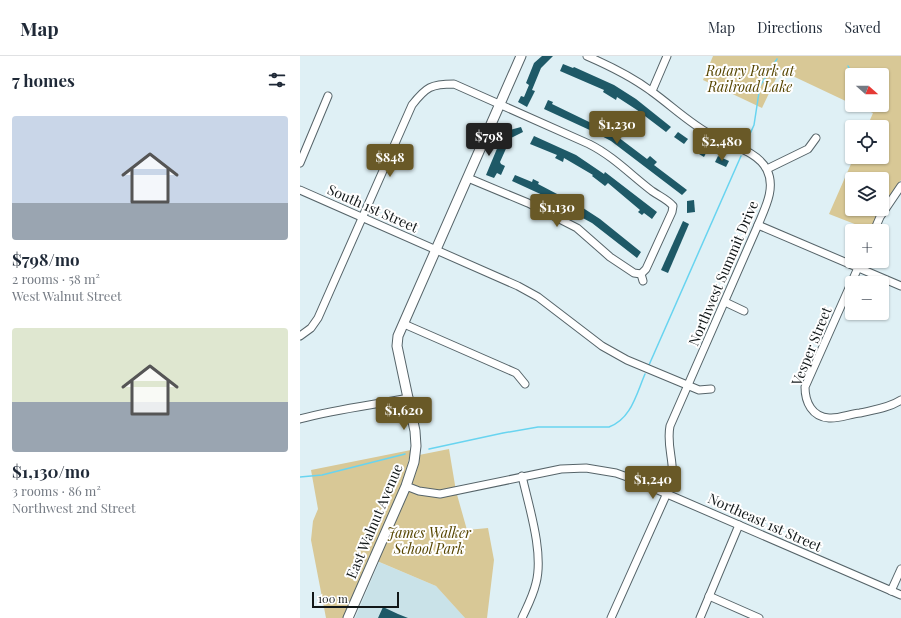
<!DOCTYPE html>
<meta charset="utf-8">
<style>
:root{--surface:#fff;--page:#f6f6f7;--text:#1f2937;--muted:#747a83;--line:#e0e1e3;--accent:#695927}
body{margin:0;font-family:"Playfair Display",serif;background:var(--page);color:var(--text);height:100vh;display:flex;flex-direction:column;font-size:15px;white-space:nowrap}
*{box-sizing:border-box;margin:0}
p{font-size:13px;color:var(--muted)}
.icon{flex:none;width:22px;height:22px;fill:none;stroke:currentColor;stroke-width:2;stroke-linecap:round;stroke-linejoin:round}
.map{position:relative;flex:1;overflow:hidden}
.panel{display:flex;flex-direction:column;background:var(--surface);width:300px}
.panel>*{flex:none}
.needle{width:26px;rotate:111deg}
.tools{position:absolute;left:545px;top:12px;display:grid;gap:8px}
.tools a{display:grid;place-items:center;width:44px;height:44px;border-radius:4px;background:var(--surface);box-shadow:0 1px 3px #0004;font-size:20px}
.scale{position:absolute;left:12px;bottom:10px;width:87px;box-sizing:border-box;padding-left:4px;border:2px solid #111718;border-top:0;font-size:11px;line-height:14px;white-space:nowrap;color:#111718;-webkit-text-stroke:3px #fff;paint-order:stroke}
.price{position:absolute;translate:-50% -34px;padding:0 9px;border-radius:4px;background:var(--accent);color:#fff;font-size:13px;line-height:26px;filter:drop-shadow(0 1px 2px #0008)}
.price::after{content:'';position:absolute;left:50%;top:24px;width:12px;height:9px;margin-left:-6px;background:inherit;clip-path:polygon(0 0,100% 0,50% 100%)}
.price.on{background:#222;color:#fff}
ul{padding:0;list-style:none}
li{display:grid;align-content:center;gap:8px;height:212px;padding:0 12px}
li span{display:grid;place-items:center;height:124px;border-radius:4px;color:#555}
li>.icon{margin-inline-start:auto}
span .icon{width:72px;height:72px;fill:#fffc;stroke-width:1}
li b{font-size:17px}
h2{display:flex;justify-content:space-between;align-items:center;height:48px;padding:0 12px;font-size:17px}
header{display:flex;align-items:center;gap:24px;box-sizing:border-box;height:56px;padding:0 20px;background:var(--surface);border-bottom:1px solid var(--line)}
header strong{font-size:19px}
nav{display:flex;gap:22px;margin-inline-start:auto;font-size:14px}
main{display:flex;flex:1;min-height:0}
.map>svg:first-child{display:block}
</style>
<header>
<strong>Map</strong>
<nav><a>Map</a><a>Directions</a><a>Saved</a></nav>
</header>
<main>
<section class="panel">
<h2>7 homes<svg class="icon" aria-label="filters" viewBox="0 0 24 24"><path d="M4 7h16M4 17h16"/><circle cx="9" cy="7" r="2"/><circle cx="15" cy="17" r="2"/></svg></h2>
<ul>
<li><span style="background:linear-gradient(#c9d6e8 70%,#9aa5b1 0)"><svg class="icon" aria-label="home" viewBox="0 0 24 24"><path d="M3 11l9-7 9 7M6 9v11h12V9"/></svg></span><div><b>$798/mo</b><p>2 rooms · 58 m²</p><p>West Walnut Street</p></div></li>
<li><span style="background:linear-gradient(#dfe7d0 60%,#9aa5b1 0)"><svg class="icon" aria-label="home" viewBox="0 0 24 24"><path d="M3 11l9-7 9 7M6 9v11h12V9"/></svg></span><div><b>$1,130/mo</b><p>3 rooms · 86 m²</p><p>Northwest 2nd Street</p></div></li>
</ul>
</section>
<div class="map">
<svg width="601" height="562" viewBox="0 0 601 562">
<rect width="100%" height="100%" fill="#dff0f5"/>
<polygon fill="#c9e2e8" points="79,506 136,530 165,562 55,562"/>
<g fill="#d8c896">
<polygon points="413,0 601,0 601,124 582,152 582,123 552,123 552,153 581,153 570,174 529,158 554,101 582,101 582,71 567,71 573,57 555,49 582,49 582,19 552,19 552,48 480,14 462,52 403,24"/>
<polygon points="149,393 156,435 167,474 188,472 194,504 187,562 165,562 136,530 77,505 113,424 119,399"/>
<path d="M111 394C100 450 67 510 44 562H26L11 484 13 465 18 453 11 414Z"/>
</g>
<g fill="none" stroke-linecap="round" stroke-linejoin="round">
<g stroke="#68d4f0" stroke-width="1.5">
<polyline points="548,10 553,19"/>
<polyline points="445,89 454,69 460,30 477,3"/>
<polyline points="349,309 441,100"/>
<path d="M129 393 203 377 238 371H309C331 363 336 339 345 318"/>
<polyline points="0,421 22,419 105,398"/>
</g>
</g>
<g fill="#1e5967">
<polygon points="242,0 253,0 241,12 232,34 235,35 227,51 218,46 221,40 224,41 229,29 226,27 234,7"/>
<polygon points="263,8 273,12 274,11 314,29 336,43 371,71 366,76 337,54 317,41 316,44 303,36 304,34 260,15"/>
<polygon points="248,44 253,46 252,48 314,78 347,103 350,100 357,106 354,109 387,134 382,139 311,85 294,76 244,53"/>
<polygon points="221,71 223,76 209,83 206,75"/>
<polygon points="378,76 388,83 384,88 374,81"/>
<polygon points="234,80 276,99 304,118 305,116 357,156 352,163 344,157 342,159 338,156 340,154 308,127 305,130 292,120 293,119 264,102 263,106 255,102 257,99 230,88"/>
<polygon points="201,83 209,86 200,106 201,108 205,110 201,119 197,117 194,122 186,119"/>
<polygon points="397,89 407,95 404,101 394,95"/>
<polygon points="418,100 429,105 426,111 415,106"/>
<polygon points="215,119 232,126 233,123 239,126 238,128 280,150 300,163 341,196 337,202 292,167 279,160 280,159 260,147 212,125"/>
<polygon points="394,144 395,156 387,157 387,145"/>
<polygon points="383,165 389,168 368,217 361,214"/>
<polygon points="83,551 98,558 108,562 78,562"/>
</g>
<g fill="none" stroke-linecap="round" stroke-linejoin="round">
<defs>
<g id="minor">
<path d="M287 0C310 10 331 20 351 35 372 50 390 68 413 80 429 89 458 95 467 114 476 132 465 152 458 169L370 370C366 390 375 406 372 426L311 562"/>
<polyline points="352,35 367,0"/>
<polyline points="0,107 28,40"/>
<polyline points="467,113 508,93 516,82"/>
<polyline points="168,122 228,147 277,172 310,201 334,217 341,218"/>
<polyline points="0,134 218,230 238,241 302,290 327,304 399,334 411,333"/>
<polyline points="458,169 601,230"/>
<polyline points="574,175 580,161 601,130"/>
<path d="M561 205 505 331C505 346 512 361 529 362 538 363 550 358 560 357 573 354 589 352 601 344"/>
<polyline points="425,246 444,255"/>
<polyline points="104,268 216,317 225,328"/>
<path d="M0 280 11 272 18 262 112 49C126 31 131 28 154 28L289 88C313 100 331 119 352 135 359 140 367 143 373 150L372 156 346 213 341 218 343 225"/>
<path d="M0 363C36 353 73 349 109 342"/>
<polyline points="106,430 119,435 140,438 261,413 286,412 316,417 330,422 601,539"/>
<polyline points="591,535 601,513"/>
<polyline points="409,540 459,562"/>
<path d="M222 562C227 551 233 540 236 527 244 497 229 451 222 420"/>
<polyline points="400,562 439,469"/>
</g>
<polyline id="tertiary" points="48,562 106,430 114,406 116,390 115,375 97,290 98,280 221,0"/>
</defs>
<use href="#minor" stroke="#566469" stroke-width="9"/>
<use href="#tertiary" stroke="#566469" stroke-width="11"/>
<use href="#minor" stroke="#fff" stroke-width="7"/>
<use href="#tertiary" stroke="#fff" stroke-width="9"/>
</g>
<g text-anchor="middle" dominant-baseline="central" stroke-width="4" stroke-linejoin="round" paint-order="stroke">
<g font-size="14" font-style="italic" fill="#564500" stroke="#fff">
<text x="450" y="14">Rotary Park at<tspan x="450" dy="16">Railroad Lake</tspan></text>
<text x="129" y="476">James Walker<tspan x="129" dy="16">School Park</tspan></text>
</g>
<g font-size="14" fill="#111718" stroke="#fff">
<text transform="translate(73 152) rotate(24)">South 1st Street</text>
<text transform="translate(423 217) rotate(-67)">Northwest Summit Drive</text>
<text transform="translate(511 290) rotate(-68)">Vesper Street</text>
<text transform="translate(74 465) rotate(-67)">East Walnut Avenue</text>
<text transform="translate(465 466) rotate(24)">Northeast 1st Street</text>
</g>
</g>
</svg>
<div class="tools">
<a><svg class="needle" viewBox="-14 -14 28 28"><path d="M0-13l5 13h-10z" fill="#e53935"/><path d="M0 13l5-13h-10z" fill="#747a83"/></svg></a>
<a><svg class="icon" aria-label="locate" viewBox="0 0 24 24"><circle cx="12" cy="12" r="6"/><path d="M12 2v4M12 18v4M2 12h4M18 12h4"/></svg></a>
<a><svg class="icon" aria-label="layers" viewBox="0 0 24 24"><path d="M12 4l9 5-9 5-9-5zM3 14l9 5 9-5"/></svg></a>
<a>+</a>
<a>−</a>
</div>
<div class="scale">100 m</div>
<b class="price" style="left:317px;top:89px">$1,230</b>
<b class="price on" style="left:189px;top:101px">$798</b>
<b class="price" style="left:422px;top:106px">$2,480</b>
<b class="price" style="left:90px;top:122px">$848</b>
<b class="price" style="left:257px;top:172px">$1,130</b>
<b class="price" style="left:104px;top:375px">$1,620</b>
<b class="price" style="left:353px;top:444px">$1,240</b>
</div>
</main>
